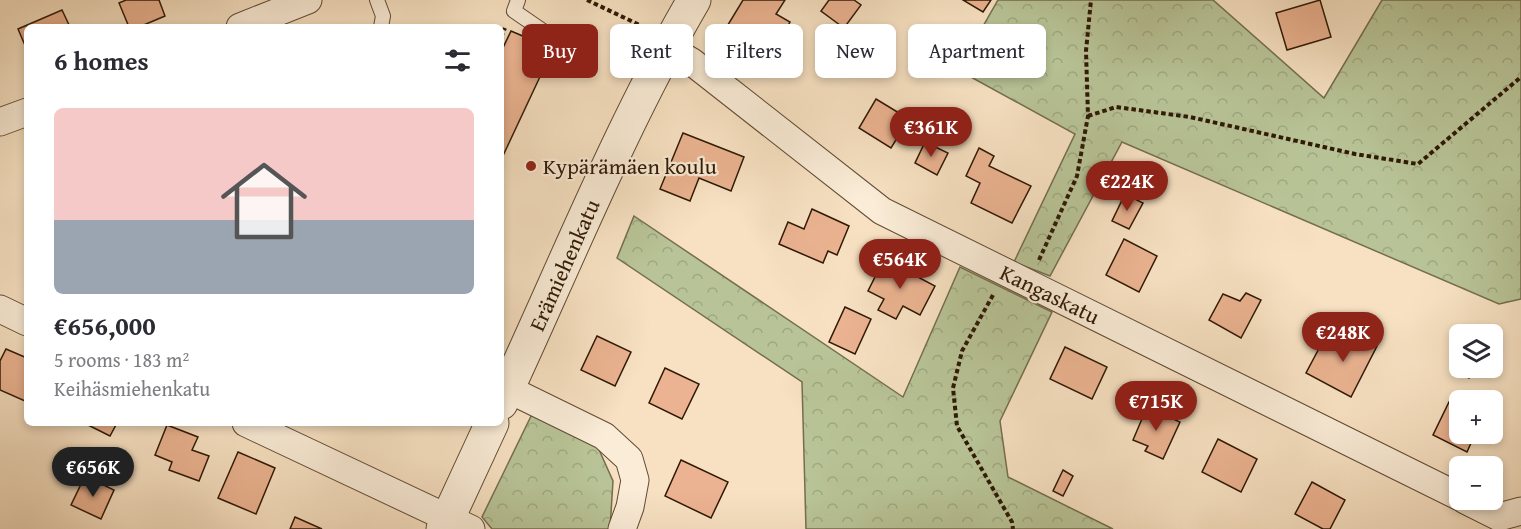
<!DOCTYPE html>
<meta charset="utf-8">
<style>
:root{--surface:#fff;--page:#f7f7f7;--text:#2b2b33;--muted:#7c7c81;--line:#e1e1e2;--accent:#8f2418}
body{margin:0;font-family:"Gentium Book Plus",serif;background:var(--page);color:var(--text);height:100vh;display:flex;flex-direction:column;font-size:22px;white-space:nowrap}
*{box-sizing:border-box;margin:0}
p{font-size:20px;color:var(--muted)}
.icon{flex:none;width:33px;height:33px;fill:none;stroke:currentColor;stroke-width:2;stroke-linecap:round;stroke-linejoin:round}
.map{position:relative;flex:1;overflow:hidden}
.details{position:absolute;left:24px;top:24px;width:480px;height:402px;display:flex;flex-direction:column;background:var(--surface);border-radius:9px;box-shadow:0 3px 9px #0003}
.details>*{flex:none}
.top-card{position:absolute;left:522px;top:24px;width:570px;height:54px;display:flex;gap:12px}
.fabs{position:absolute;left:1449px;top:324px;display:grid;gap:12px}
.fabs a{display:grid;place-items:center;width:54px;height:54px;border-radius:9px;background:var(--surface);box-shadow:0 3px 9px #0003;font-size:30px}
.price{position:absolute;translate:-50% -51px;padding:0 14px;border-radius:21px;background:var(--accent);color:#fff;font-size:20px;line-height:39px;filter:drop-shadow(0 2px 3px #0008)}
.price::after{content:'';position:absolute;left:50%;top:36px;width:18px;height:14px;margin-left:-9px;background:inherit;clip-path:polygon(0 0,100% 0,50% 100%)}
.price.current{background:#222;color:#fff}
ul{padding:0;list-style:none}
li{display:grid;align-content:center;gap:12px;height:318px;padding:0 30px}
li+li{border-top:2px solid var(--line)}
li span{display:grid;place-items:center;height:186px;border-radius:9px;color:#555}
li>.icon{margin-inline-start:auto}
span .icon{width:108px;height:108px;fill:#fffc;stroke-width:1}
li b{font-size:26px}
h2{display:flex;justify-content:space-between;align-items:center;height:72px;padding:0 30px;font-size:26px}
.tag{padding:0 21px;border-radius:9px;background:var(--surface);box-shadow:0 3px 9px #0003;font-size:21px;line-height:54px}
.tag.current{background:var(--accent);color:#fff}
.map>svg:first-child{display:block}
</style>
<div class="map">
<svg width="1521" height="529" viewBox="0 0 1521 529">
<defs>
<pattern id="forest-crowns" width="20" height="18" patternUnits="userSpaceOnUse" patternTransform="scale(1.5)"><rect width="20" height="18" fill="#b8c497"/><path d="M2 6a3 3 0 1 1 6 0M12 15a3 3 0 1 1 6 0" fill="none" stroke="#9ea881"/></pattern>
</defs>
<rect width="100%" height="100%" fill="#f7e1c2"/>
<filter id="stains"><feTurbulence type="fractalNoise" baseFrequency=".00333" numOctaves="4"/><feColorMatrix values="0 0 0 0 .2 0 0 0 0 .09 0 0 0 0 .02 0 0 0 .5 -.17"/></filter>
<radialGradient id="worn" r=".72"><stop offset=".6" stop-color="#630" stop-opacity="0"/><stop offset="1" stop-color="#630" stop-opacity=".3"/></radialGradient>
<g fill="url(#forest-crowns)" stroke="#746e4e" stroke-width="1.5">
<polygon points="998,0 1213,0 1324,98 1382,0 1521,0 1521,299 1499,304 1122,142 1050,276 1014,262 1075,134 958,70"/>
<polygon points="634,216 903,397 960,267 1052,312 1000,421 1008,477 1113,529 806,529 802,382 617,258"/>
<polygon points="534,410 596,443 613,481 610,529 492,529 482,517"/>
</g>
<g fill="#ebb391" stroke="#2f1905" stroke-width="1.5">
<polygon points="126,0 159,0 165,16 139,27 129,27 119,3"/>
<polygon points="743,0 785,0 776,14 790,22 772,55 726,28"/>
<polygon points="829,0 854,0 861,5 844,28 821,11"/>
<polygon points="963,0 991,0 983,12"/>
<polygon points="1320,0 1331,37 1287,50 1276,13"/>
<polygon points="62,10 70,27 27,27 27,50 18,29"/>
<polygon points="511,31 553,49 501,160 501,52"/>
<polygon points="876,99 909,119 891,148 859,128"/>
<polygon points="683,133 744,157 731,191 699,178 690,201 660,189"/>
<polygon points="925,142 948,153 937,175 915,163"/>
<polygon points="979,148 994,156 989,166 1031,186 1012,223 971,203 980,183 966,176"/>
<polygon points="1125,194 1143,203 1129,229 1112,221"/>
<polygon points="812,209 849,226 837,255 828,251 823,263 779,244 788,222 804,229"/>
<polygon points="1124,239 1157,256 1139,292 1106,275"/>
<polygon points="884,259 935,286 920,315 903,306 896,319 878,310 884,299 868,291"/>
<polygon points="1246,293 1261,300 1241,338 1209,320 1223,294 1240,301"/>
<polygon points="845,307 871,319 855,354 829,342"/>
<polygon points="1351,330 1378,344 1351,397 1306,373 1323,341 1340,350"/>
<polygon points="597,336 631,352 615,386 581,370"/>
<polygon points="1065,347 1107,367 1092,399 1050,379"/>
<polygon points="6,349 27,358 27,396 25,401 0,390 0,361"/>
<polygon points="1460,356 1460,368 1474,368 1469,378 1453,370"/>
<polygon points="665,368 699,384 682,419 649,403"/>
<polygon points="1449,402 1460,407 1460,434 1475,434 1467,452 1433,435"/>
<polygon points="1147,407 1180,422 1163,459 1145,451 1148,446 1133,440"/>
<polygon points="84,423 117,423 110,436"/>
<polygon points="167,425 198,437 192,450 209,456 199,481 169,470 172,462 155,455"/>
<polygon points="1218,439 1257,459 1241,492 1202,472"/>
<polygon points="238,452 275,468 256,514 218,498"/>
<polygon points="681,460 728,482 711,518 665,496"/>
<polygon points="1063,470 1073,476 1063,496 1053,491"/>
<polygon points="85,476 114,490 101,519 71,505"/>
<polygon points="1312,482 1345,500 1330,529 1323,529 1295,514"/>
<polygon points="295,517 322,529 290,529"/>
</g>
<g fill="none" stroke-linecap="round" stroke-linejoin="round">
<defs>
<g id="service">
<polyline points="377,0 383,16 381,27"/>
<polyline points="518,0 514,11 546,33"/>
</g>
<g id="minor">
<polyline points="240,27 308,0"/>
<polyline points="667,47 692,62 882,211 1460,497"/>
<polyline points="0,122 27,112"/>
<polyline points="0,309 27,322"/>
<polyline points="508,389 604,436 629,459 635,480 630,507 622,529"/>
<polyline points="246,423 471,529"/>
<polyline points="1465,500 1499,517 1521,511"/>
</g>
<g id="tertiary">
<path d="M501 403C564 268 619 129 694 0"/>
<polyline points="443,529 492,423"/>
</g>
</defs>
<use href="#service" stroke="#614b34" stroke-width="16"/>
<use href="#minor" stroke="#614b34" stroke-width="29"/>
<use href="#tertiary" stroke="#614b34" stroke-width="35"/>
<g stroke="#2f1905" stroke-width="4" stroke-dasharray="4.5 3" stroke-linecap="butt">
<polyline points="587,0 646,28"/>
<polyline points="501,37 505,28"/>
<polyline points="1088,116 1116,107 1190,117 1355,154 1418,164 1521,77"/>
<polyline points="1039,260 1077,176 1088,116 1086,51 1091,0"/>
<polyline points="993,295 962,351 953,388 957,426 1012,522 1013,529"/>
</g>
<use href="#service" stroke="#faecd7" stroke-width="14"/>
<use href="#minor" stroke="#faecd7" stroke-width="27"/>
<use href="#tertiary" stroke="#faecd7" stroke-width="33"/>
</g>
<circle fill="#8f2418" stroke="#faecd7" stroke-width="2" cx="531" cy="166" r="6"/>
<g text-anchor="middle" dominant-baseline="central" stroke-width="4.5" stroke-linejoin="round" paint-order="stroke">
<g font-size="22" fill="#2f1905" stroke="#faecd7" text-anchor="start">
<text x="543" y="166">Kypärämäen koulu</text>
</g>
<g font-size="22" fill="#2f1905" stroke="#faecd7">
<text transform="translate(564 265) rotate(-66)">Erämiehenkatu</text>
<text transform="translate(1050 294) rotate(26)">Kangaskatu</text>
</g>
</g>
<rect width="100%" height="100%" filter="url(#stains)"/>
<rect width="100%" height="100%" fill="url(#worn)"/>
</svg>
<div class="fabs">
<a><svg class="icon" aria-label="layers" viewBox="0 0 24 24"><path d="M12 4l9 5-9 5-9-5zM3 14l9 5 9-5"/></svg></a>
<a>+</a>
<a>−</a>
</div>
<b class="price" style="left:931px;top:158px">€361K</b>
<b class="price" style="left:1127px;top:212px">€224K</b>
<b class="price" style="left:900px;top:290px">€564K</b>
<b class="price" style="left:1343px;top:363px">€248K</b>
<b class="price" style="left:1156px;top:432px">€715K</b>
<b class="price current" style="left:93px;top:498px">€656K</b>
<div class="top-card">
<a class="tag current">Buy</a>
<a class="tag">Rent</a>
<a class="tag">Filters</a>
<a class="tag">New</a>
<a class="tag">Apartment</a>
</div>
<section class="details">
<h2>6 homes<svg class="icon" aria-label="filters" viewBox="0 0 24 24"><path d="M4 7h16M4 17h16"/><circle cx="9" cy="7" r="2"/><circle cx="15" cy="17" r="2"/></svg></h2>
<ul>
<li><span style="background:linear-gradient(#f6c9c9 60%,#9aa5b1 0)"><svg class="icon" aria-label="home" viewBox="0 0 24 24"><path d="M3 11l9-7 9 7M6 9v11h12V9"/></svg></span><div><b>€656,000</b><p>5 rooms · 183 m²</p><p>Keihäsmiehenkatu</p></div></li>
</ul>
</section>
</div>
